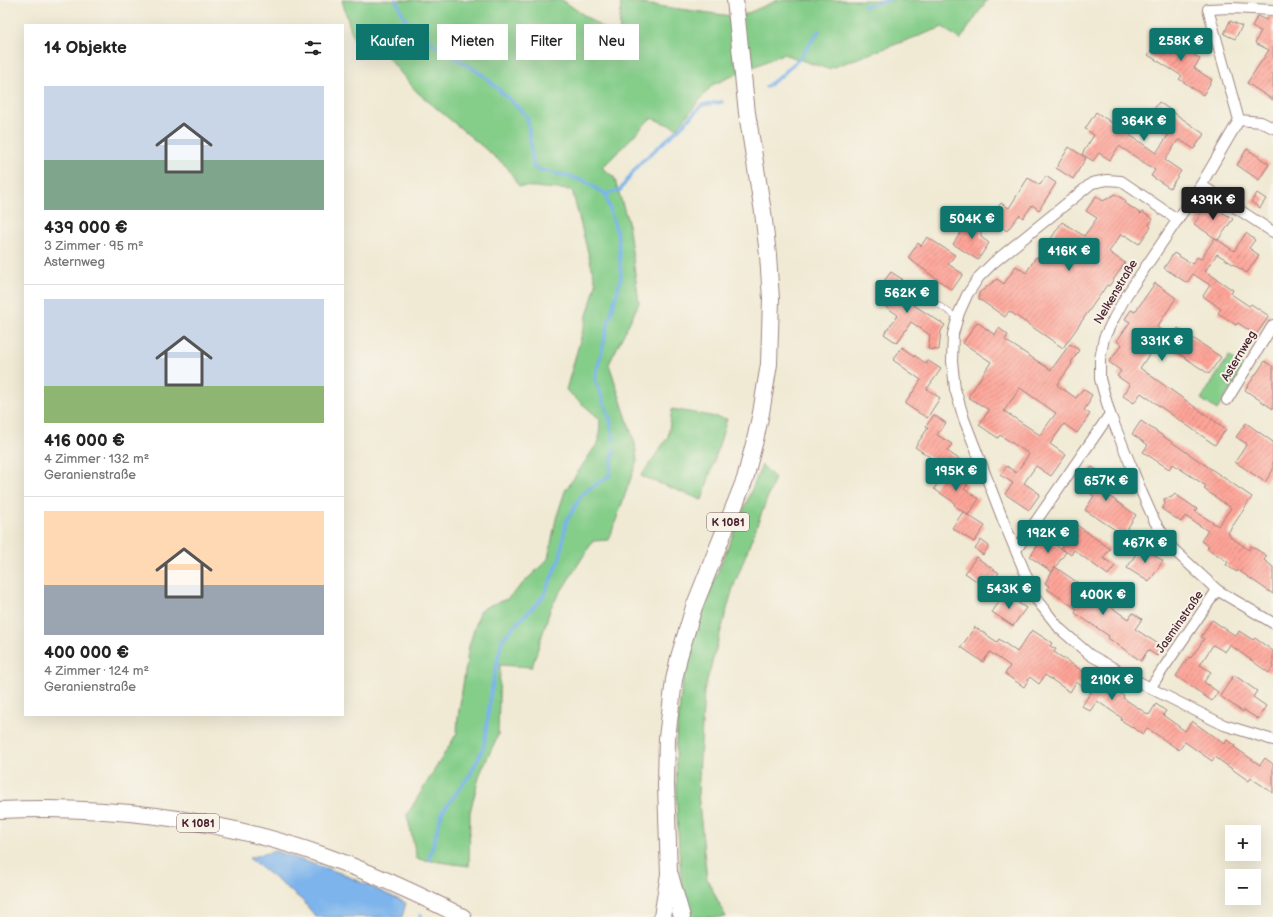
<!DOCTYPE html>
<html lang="de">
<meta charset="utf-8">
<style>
:root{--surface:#fff;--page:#f2f2f2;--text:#222;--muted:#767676;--line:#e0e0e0;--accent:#0f766e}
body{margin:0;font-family:"Balsamiq Sans",sans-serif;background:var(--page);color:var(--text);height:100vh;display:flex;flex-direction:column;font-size:15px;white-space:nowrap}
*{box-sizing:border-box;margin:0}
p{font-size:13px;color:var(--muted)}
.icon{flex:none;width:22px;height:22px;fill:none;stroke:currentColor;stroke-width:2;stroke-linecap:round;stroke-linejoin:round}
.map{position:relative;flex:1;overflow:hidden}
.drawer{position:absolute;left:24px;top:24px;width:320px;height:692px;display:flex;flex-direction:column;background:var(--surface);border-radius:0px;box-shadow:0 4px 16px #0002}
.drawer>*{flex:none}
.top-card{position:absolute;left:356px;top:24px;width:380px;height:36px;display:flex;gap:8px}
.fabs{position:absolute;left:1225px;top:825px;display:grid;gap:8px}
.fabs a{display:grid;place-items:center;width:36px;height:36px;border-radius:0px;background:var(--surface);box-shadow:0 4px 16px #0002;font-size:20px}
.price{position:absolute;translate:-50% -34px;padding:0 9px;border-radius:4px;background:var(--accent);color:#fff;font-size:13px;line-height:26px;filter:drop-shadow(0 1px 2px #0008)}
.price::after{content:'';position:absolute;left:50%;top:24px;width:12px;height:9px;margin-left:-6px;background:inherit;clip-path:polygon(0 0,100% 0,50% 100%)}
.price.current{background:#222;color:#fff}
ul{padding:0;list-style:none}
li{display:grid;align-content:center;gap:8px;height:212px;padding:0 20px}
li+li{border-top:1px solid var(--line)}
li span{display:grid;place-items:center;height:124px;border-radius:0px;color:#555}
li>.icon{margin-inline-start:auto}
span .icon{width:72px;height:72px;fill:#fffc;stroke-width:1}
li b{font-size:17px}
h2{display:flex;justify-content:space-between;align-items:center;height:48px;padding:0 20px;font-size:17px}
.chip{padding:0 14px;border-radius:0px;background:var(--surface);box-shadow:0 4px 16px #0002;font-size:14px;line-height:36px}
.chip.current{background:var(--accent);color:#fff}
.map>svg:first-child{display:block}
</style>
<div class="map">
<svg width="1273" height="917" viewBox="0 0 1273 917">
<defs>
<pattern id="building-hatch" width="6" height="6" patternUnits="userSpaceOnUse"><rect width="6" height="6" fill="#fea498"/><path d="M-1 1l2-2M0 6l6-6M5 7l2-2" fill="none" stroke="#d0857c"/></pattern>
</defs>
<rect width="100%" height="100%" fill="#f7f3e8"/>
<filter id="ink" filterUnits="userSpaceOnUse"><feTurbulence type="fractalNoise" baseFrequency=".025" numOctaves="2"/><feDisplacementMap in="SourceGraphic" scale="8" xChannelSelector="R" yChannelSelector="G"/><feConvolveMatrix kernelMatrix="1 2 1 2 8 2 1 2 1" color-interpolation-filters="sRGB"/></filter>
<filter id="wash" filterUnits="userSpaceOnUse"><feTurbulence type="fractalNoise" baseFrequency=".012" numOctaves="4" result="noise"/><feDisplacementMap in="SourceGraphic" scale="16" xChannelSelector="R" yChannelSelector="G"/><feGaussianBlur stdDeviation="0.9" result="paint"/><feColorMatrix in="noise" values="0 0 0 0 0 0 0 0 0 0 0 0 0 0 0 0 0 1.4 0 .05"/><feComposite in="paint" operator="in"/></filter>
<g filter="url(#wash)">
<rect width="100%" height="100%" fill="#f0ead4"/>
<g fill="#85ce8a" stroke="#68765a">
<polygon points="342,0 562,0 619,39 621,1 739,17 778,0 987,0 960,40 943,27 828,69 783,54 712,85 677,128 651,118 602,168 614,177 628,222 639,303 609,364 635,444 637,461 609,540 593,541 551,607 532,667 500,665 498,735 480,774 470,812 469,866 417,859 407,815 457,733 458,717 469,646 480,611 488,606 507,599 548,559 556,519 565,491 599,441 600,419 566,390 596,284 572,190 519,186 507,167 417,92 379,47 359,58"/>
<polygon points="1229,356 1245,367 1217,410 1201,399"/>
<polygon points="672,409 727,419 702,500 641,476 668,437"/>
<polygon points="762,465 775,478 733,588 704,691 698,794 707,879 726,917 690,917 681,881 677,815 676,740 682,685 698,623 718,571"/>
</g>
<polygon fill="#7bb4eb" stroke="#626a8b" points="275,851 343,874 406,903 402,917 316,917 302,900 249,858"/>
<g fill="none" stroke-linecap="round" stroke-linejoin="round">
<g stroke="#7bb4eb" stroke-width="3.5">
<polyline points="396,0 410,29 483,75 527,116 534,168 583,180 605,194 618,236 621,278 607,328 595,379 610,419 614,441"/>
<polyline points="864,6 889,0"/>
<polyline points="766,87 781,76 800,58 819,31"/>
<polyline points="605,194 620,190 639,164 681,127 702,105 722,102"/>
<polyline points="429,859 442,812 470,775 484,746 491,692 502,639 543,597 560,558 566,522 583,493 609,476 614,449"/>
<polyline points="421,915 421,917"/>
</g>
</g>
<g id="blocks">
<g fill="url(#building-hatch)" fill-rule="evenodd">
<polygon points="1257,16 1266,20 1268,16 1273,16 1273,100 1247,83 1269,50 1255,43 1261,31 1252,27"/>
<polygon points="1230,21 1242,26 1235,39 1224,34"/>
<polygon points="1162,34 1181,47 1187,36 1197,43 1191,52 1200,59 1194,68 1212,80 1203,95 1179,79 1182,76 1148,55"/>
<polygon points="1159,102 1204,134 1194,149 1180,140 1178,140 1165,160 1181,171 1170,188 1151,176 1155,170 1119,146 1110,160 1099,153 1093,161 1082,154 1094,135 1085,129 1096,112 1156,153 1169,134 1147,119"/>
<polygon points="1069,147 1086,158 1073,179 1056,168"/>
<polygon points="1247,149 1269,164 1259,180 1237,165"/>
<polygon points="1046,176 1056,183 1039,210 1032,205 1023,218 1019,215 1007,231 990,219 1001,203 1009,208 1028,178 1040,185"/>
<polygon points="1257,193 1266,199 1260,208 1251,202"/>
<polygon points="1115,194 1126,201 1125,203 1141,214 1142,212 1153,219 1149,225 1151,227 1139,244 1125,235 1125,236 1121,234 1109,252 1125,263 1109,286 1107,285 1063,348 1009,311 1005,317 979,299 979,293 997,279 1004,284 1016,266 1026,273 1036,257 1038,258 1062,222 1084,236 1097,218 1086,211 1096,196 1103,201"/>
<polygon points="1208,203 1233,219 1218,240 1194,224"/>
<polygon points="970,219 981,227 981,237 989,243 978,260 953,244"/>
<polygon points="1246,233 1255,240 1249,248 1259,255 1247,273 1217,254 1205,271 1233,290 1231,294 1249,306 1251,304 1269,316 1256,335 1238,323 1236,325 1218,313 1221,309 1203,296 1210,285 1193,274 1187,283 1164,268 1174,253 1192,264 1197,257 1201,259 1215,238 1234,251"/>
<polygon points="927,237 955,255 948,264 963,274 952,290 908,258 918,243 921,246"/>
<polygon points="891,272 902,279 896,287 904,293 901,297 945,325 941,331 939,350 928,349 930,335 911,322 897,343 884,334 898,315 877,301 877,290"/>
<polygon points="1155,283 1176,298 1157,327 1172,338 1178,328 1221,357 1209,374 1159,340 1140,368 1226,429 1215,445 1141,393 1134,403 1123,396 1130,385 1117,376 1121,371 1109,362 1122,345 1117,341 1130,322 1125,319 1131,310 1135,312"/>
<path d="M977 322 995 335 999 328 1008 335 1005 340 1051 370 1070 344 1079 350 1071 363 1072 364 1057 385 1076 398 1083 389 1092 395 1089 400 1090 401 1084 410 1090 414 1077 433 1064 424 1050 444 1066 455 1051 476 1036 466 1024 483 1040 494 1029 510 1005 494 1013 483 1000 475 1007 466 1016 473 1029 454 1000 435 998 438 979 425 989 410 968 397 991 362 963 343ZM1020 388 1056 413 1040 435 1004 411Z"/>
<polygon points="902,347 927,364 927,360 941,369 927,389 940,398 927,418 905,404 921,380 893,360"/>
<polygon points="1265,361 1273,367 1273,409 1245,390"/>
<polygon points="934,415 946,423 937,435 952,444 947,451 962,461 954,474 915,447 928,428 926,426"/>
<polygon points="1141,421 1252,497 1228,533 1230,535 1229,536 1249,550 1251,546 1267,556 1264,560 1273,567 1273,594 1238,570 1237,572 1226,565 1228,562 1207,548 1209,546 1201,541 1208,531 1185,516 1181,522 1162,509 1165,504 1164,499 1172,497 1175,494 1197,509 1195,511 1218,526 1231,508 1204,489 1206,486 1173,464 1169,469 1143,452 1148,445 1132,434"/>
<polygon points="1246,423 1273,442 1273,470 1265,482 1235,462 1247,444 1236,437"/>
<polygon points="1092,467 1114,481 1106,494 1136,515 1123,535 1085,510 1094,496 1079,486"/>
<polygon points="946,470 968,485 964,489 979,499 968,515 954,505 955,503 934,489"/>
<polygon points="963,512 985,526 974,542 952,528"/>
<polygon points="1077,525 1110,549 1103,558 1115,566 1108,575 1074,550 1071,555 1061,548"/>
<polygon points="1136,534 1145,540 1136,553 1127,547"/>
<polygon points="1043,537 1066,552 1052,572 1030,557"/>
<polygon points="981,540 989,546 983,555 975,549"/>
<polygon points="1141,546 1163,561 1149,582 1127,568"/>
<polygon points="976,557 999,573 995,578 1008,587 1000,600 991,594 992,592 965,573"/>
<polygon points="1055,567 1087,589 1086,590 1128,619 1133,613 1142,619 1135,629 1163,647 1157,656 1148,650 1141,661 1108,638 1109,636 1075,613 1077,609 1047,589 1049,586 1045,583"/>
<polygon points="1005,594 1026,608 1013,626 992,612"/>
<polygon points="1212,620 1236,636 1239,631 1253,640 1255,638 1273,651 1273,667 1269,673 1230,645 1225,652 1213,645 1200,665 1211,672 1204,682 1218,692 1212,701 1176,676 1189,657 1191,658 1204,639 1201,637"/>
<polygon points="975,627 997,642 999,639 1017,652 1032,630 1052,643 1050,646 1056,649 1054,652 1093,678 1094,676 1124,696 1123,698 1149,715 1156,704 1166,711 1163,715 1185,731 1192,721 1224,744 1227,740 1235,746 1234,747 1260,765 1265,758 1273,764 1273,793 1251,778 1249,781 1215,757 1212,761 1185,742 1179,750 1147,728 1143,734 1121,720 1122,718 1097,701 1090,711 1082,706 1091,692 1076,682 1070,692 1045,675 1039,684 1030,677 1024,687 1005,674 1010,666 990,652 983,662 961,647"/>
<polygon points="1234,675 1257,691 1253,697 1266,706 1258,719 1244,710 1243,712 1220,696"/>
</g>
</g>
</g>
<g filter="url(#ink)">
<use href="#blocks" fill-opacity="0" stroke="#9d8480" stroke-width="1"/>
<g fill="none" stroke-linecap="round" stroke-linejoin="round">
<defs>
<polyline id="lane" points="908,284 958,318"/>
<g id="street">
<polyline points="1273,10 1231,8 1208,9 1239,120 1201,185 1126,296 1114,318 1104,338 1100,359 1100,379 1110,414 1142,493 1155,522 1173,549 1217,590 1273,623"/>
<polyline points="1239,120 1261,122 1273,128"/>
<polyline points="1201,185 1273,232"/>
<polyline points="1178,220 1121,181 1107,180 1092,183 993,263 979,277 967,295 959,313 953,334 952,361 955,389 964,419 1003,520 1036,599 1060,629 1090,655 1150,688 1224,725 1273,740"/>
<polyline points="1227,400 1273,325"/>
<polyline points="1016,550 1110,414"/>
<polyline points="1150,688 1217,590"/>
</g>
<g id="primary">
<path d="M0 810C110 805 221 819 325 856 372 873 418 894 463 917"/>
<polyline points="670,875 682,917"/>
<polyline points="662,917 669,874 666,785 667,738 674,680 679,657 694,607 745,479 755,440 761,413 769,364 771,299 768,255 763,212 747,113 735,0"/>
</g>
</defs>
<use href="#lane" stroke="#9d8480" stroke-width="6"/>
<use href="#street" stroke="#9d8480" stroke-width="12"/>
<use href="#primary" stroke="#9d8480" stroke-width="18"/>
<use href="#lane" stroke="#fff" stroke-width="5"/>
<use href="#street" stroke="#fff" stroke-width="10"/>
<use href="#primary" stroke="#fff" stroke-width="16"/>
</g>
</g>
<g text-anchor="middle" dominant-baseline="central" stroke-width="4" stroke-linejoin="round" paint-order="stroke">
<g fill="#f7f3e8" stroke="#7e5f64" stroke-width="1">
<rect x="707" y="513" width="42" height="18" rx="3"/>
<rect x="177" y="814" width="42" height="18" rx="3"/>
</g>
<g font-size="11" font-weight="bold" fill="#4a1f2b">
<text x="728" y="522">K 1081</text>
<text x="198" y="823">K 1081</text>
</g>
<g font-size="12" fill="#4a1f2b" stroke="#f7f3e8">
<text transform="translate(1116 292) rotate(-59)">Nelkenstraße</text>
<text transform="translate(1239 356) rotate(-59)">Asternweg</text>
<text transform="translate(1180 622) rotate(-55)">Jasminstraße</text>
</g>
</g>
</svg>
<div class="fabs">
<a>+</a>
<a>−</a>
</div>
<b class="price" style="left:1181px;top:62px">258K €</b>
<b class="price" style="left:1144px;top:142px">364K €</b>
<b class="price current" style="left:1213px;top:221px">439K €</b>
<b class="price" style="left:972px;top:240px">504K €</b>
<b class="price" style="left:1069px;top:272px">416K €</b>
<b class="price" style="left:907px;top:314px">562K €</b>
<b class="price" style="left:1162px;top:362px">331K €</b>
<b class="price" style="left:956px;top:492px">195K €</b>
<b class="price" style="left:1106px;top:502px">657K €</b>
<b class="price" style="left:1048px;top:554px">192K €</b>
<b class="price" style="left:1145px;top:564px">467K €</b>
<b class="price" style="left:1009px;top:610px">543K €</b>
<b class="price" style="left:1103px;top:616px">400K €</b>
<b class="price" style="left:1112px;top:701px">210K €</b>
<div class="top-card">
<a class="chip current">Kaufen</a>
<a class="chip">Mieten</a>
<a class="chip">Filter</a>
<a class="chip">Neu</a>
</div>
<section class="drawer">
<h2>14 Objekte<svg class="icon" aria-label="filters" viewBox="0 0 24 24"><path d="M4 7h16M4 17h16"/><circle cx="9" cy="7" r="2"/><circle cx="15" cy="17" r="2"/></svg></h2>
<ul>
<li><span style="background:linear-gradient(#c9d6e8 60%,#7fa58c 0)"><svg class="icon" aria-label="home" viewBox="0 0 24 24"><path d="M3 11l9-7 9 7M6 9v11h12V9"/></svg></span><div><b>439 000 €</b><p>3 Zimmer · 95 m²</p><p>Asternweg</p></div></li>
<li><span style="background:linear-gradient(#c9d6e8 70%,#8fb573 0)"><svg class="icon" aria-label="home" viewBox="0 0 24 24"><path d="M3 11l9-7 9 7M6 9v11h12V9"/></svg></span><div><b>416 000 €</b><p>4 Zimmer · 132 m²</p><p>Geranienstraße</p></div></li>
<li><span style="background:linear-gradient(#ffd9b3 60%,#9aa5b1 0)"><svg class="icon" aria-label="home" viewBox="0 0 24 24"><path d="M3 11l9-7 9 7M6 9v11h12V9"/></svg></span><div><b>400 000 €</b><p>4 Zimmer · 124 m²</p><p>Geranienstraße</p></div></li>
</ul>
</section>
</div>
